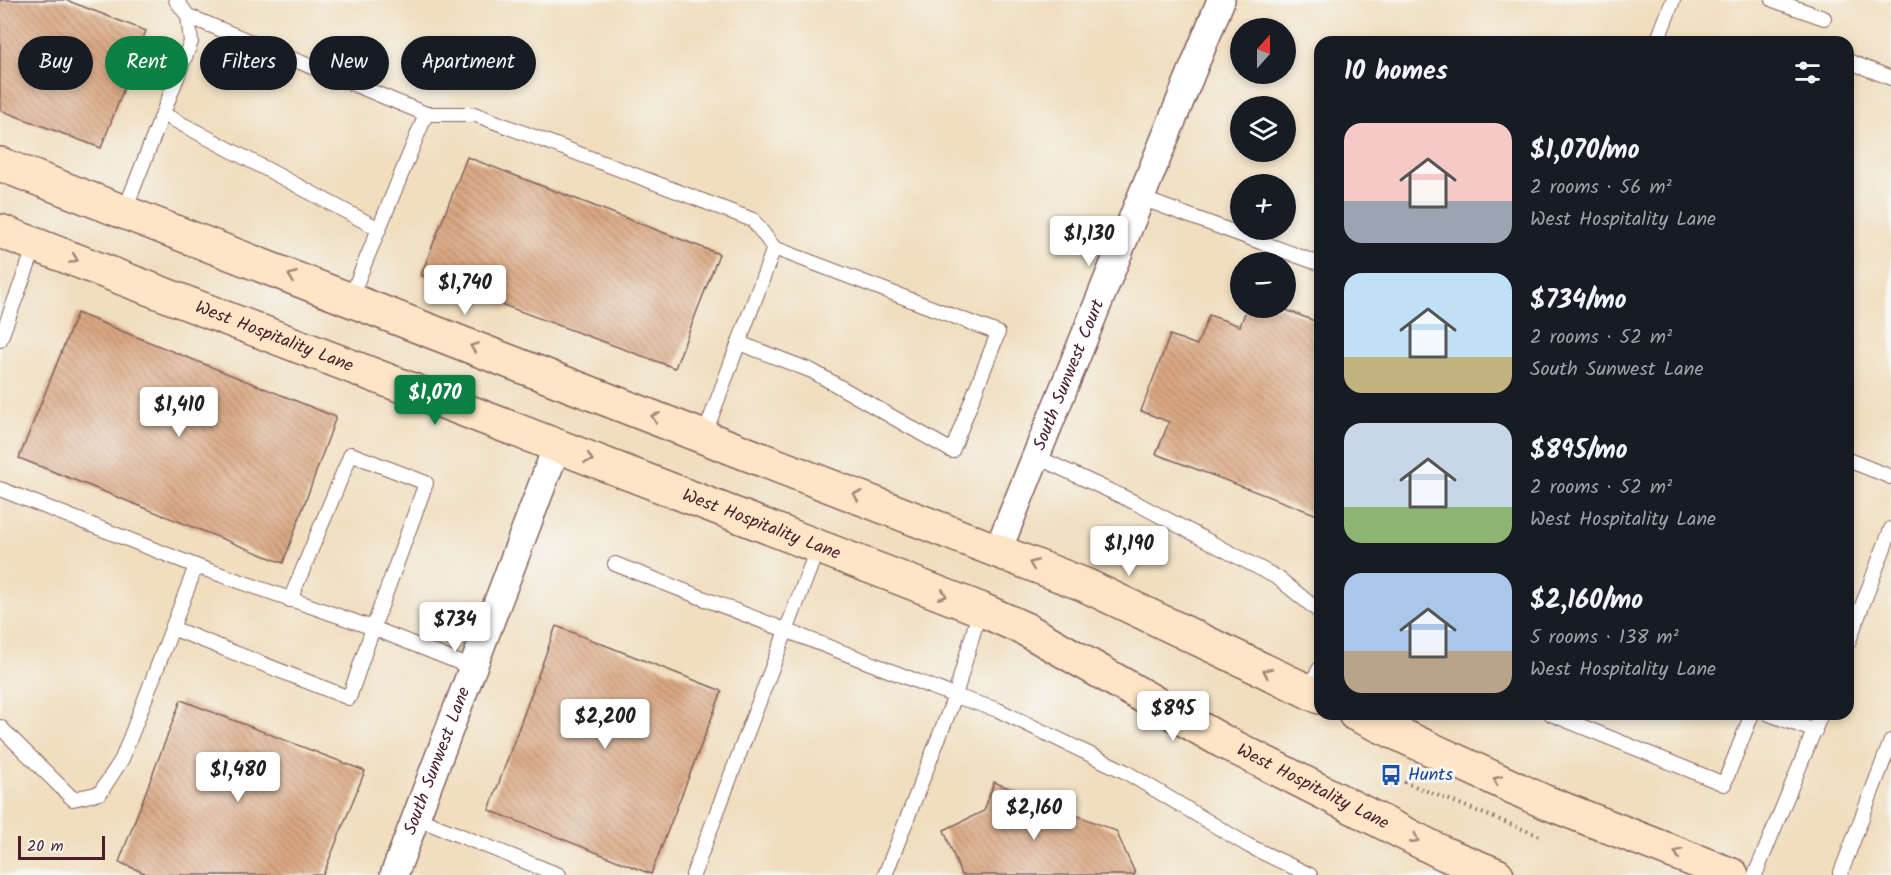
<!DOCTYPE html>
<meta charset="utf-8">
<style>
:root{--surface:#171b24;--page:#242831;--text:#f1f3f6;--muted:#9ea1a6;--accent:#0b8043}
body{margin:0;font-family:Kalam,sans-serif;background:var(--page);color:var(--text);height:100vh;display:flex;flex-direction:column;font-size:22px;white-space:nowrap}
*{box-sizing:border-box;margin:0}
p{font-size:20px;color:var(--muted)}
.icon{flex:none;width:33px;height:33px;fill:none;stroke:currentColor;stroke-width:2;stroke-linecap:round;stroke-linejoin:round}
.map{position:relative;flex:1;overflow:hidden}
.details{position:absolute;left:1314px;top:36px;width:540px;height:684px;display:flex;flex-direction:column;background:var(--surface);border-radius:18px;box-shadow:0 3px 9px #0003}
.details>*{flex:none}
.top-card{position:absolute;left:18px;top:36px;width:570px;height:54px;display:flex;gap:12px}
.needle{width:39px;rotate:21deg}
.fabs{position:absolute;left:1230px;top:18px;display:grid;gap:12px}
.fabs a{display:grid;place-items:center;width:66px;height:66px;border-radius:50%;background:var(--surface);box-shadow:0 3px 9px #0003;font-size:30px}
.scale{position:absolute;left:18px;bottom:15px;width:87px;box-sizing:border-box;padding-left:6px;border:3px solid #4a1f2b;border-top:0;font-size:16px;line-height:21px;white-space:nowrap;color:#4a1f2b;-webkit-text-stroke:4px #f6f6f2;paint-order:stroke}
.price{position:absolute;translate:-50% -51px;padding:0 14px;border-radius:6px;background:#fff;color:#222;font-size:20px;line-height:39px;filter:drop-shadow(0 2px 3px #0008)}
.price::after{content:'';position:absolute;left:50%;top:36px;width:18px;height:14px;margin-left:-9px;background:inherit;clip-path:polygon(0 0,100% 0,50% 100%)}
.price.current{background:var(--accent);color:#fff}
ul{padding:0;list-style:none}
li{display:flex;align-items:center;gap:18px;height:150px;padding:0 30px}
li span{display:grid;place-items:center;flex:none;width:168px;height:120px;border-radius:18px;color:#555}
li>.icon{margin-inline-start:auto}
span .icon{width:72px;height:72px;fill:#fffc;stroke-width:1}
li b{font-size:26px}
h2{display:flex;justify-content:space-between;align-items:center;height:72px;padding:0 30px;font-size:26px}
.tag{padding:0 21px;border-radius:27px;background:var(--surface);box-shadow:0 3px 9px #0003;font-size:21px;line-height:54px}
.tag.current{background:var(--accent);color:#fff}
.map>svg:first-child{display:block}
</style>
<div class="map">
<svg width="1891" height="875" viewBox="0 0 1891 875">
<defs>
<pattern id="building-back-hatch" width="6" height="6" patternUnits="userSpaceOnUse" patternTransform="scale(1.5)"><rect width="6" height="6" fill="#daa782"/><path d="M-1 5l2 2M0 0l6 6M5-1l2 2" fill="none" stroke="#b3876b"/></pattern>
</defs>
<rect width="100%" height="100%" fill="#f6f6f2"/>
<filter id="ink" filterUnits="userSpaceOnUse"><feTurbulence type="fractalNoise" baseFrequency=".0167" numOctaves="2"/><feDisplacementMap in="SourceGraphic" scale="12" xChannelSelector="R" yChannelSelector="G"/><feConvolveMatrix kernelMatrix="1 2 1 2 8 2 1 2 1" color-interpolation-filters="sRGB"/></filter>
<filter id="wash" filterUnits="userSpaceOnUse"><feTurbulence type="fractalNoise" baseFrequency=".008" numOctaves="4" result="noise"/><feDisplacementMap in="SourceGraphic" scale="24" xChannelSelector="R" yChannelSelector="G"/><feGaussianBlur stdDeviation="1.35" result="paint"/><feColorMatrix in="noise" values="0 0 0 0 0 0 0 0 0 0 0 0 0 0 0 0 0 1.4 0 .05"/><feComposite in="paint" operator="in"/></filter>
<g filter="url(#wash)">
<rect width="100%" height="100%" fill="#f0debe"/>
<g id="blocks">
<g fill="url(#building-back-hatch)">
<polygon points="0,0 66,0 146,31 101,148 0,110"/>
<polygon points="467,157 719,254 675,368 421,275"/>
<polygon points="1247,308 1281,308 1320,323 1320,516 1156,454 1169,422 1141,411 1170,335 1197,345 1209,315 1240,326"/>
<polygon points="77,313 336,417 283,563 19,458"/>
<polygon points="556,626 722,691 651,874 489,810"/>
<polygon points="181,700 365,771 323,875 149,875 119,862"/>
<polygon points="994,782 1116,831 1135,873 1134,875 961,875 944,830 984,811"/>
</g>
</g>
</g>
<g filter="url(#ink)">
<use href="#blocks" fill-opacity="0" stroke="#84625e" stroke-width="1.5"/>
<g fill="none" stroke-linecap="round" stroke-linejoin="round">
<defs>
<g id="lane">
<polyline points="1773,0 1824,18"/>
<polyline points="188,16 426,114 350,299"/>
<polyline points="1657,42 1673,0"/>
<polyline points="1848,61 1891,78"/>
<polyline points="163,114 379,229"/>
<polyline points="426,114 474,114 753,220 774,248 704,436"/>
<polyline points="1141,198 1320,264"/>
<polyline points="124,212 191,42 188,16 176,0"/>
<polyline points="0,340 36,244"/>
<polyline points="739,343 812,371 952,451 998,333 774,248"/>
<polyline points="1037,457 1136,503 1278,578 1320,612"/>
<polyline points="1848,460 1891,477"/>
<polyline points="0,489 196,566"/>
<polyline points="615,564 955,696 980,609"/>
<polyline points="172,628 349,698 373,628 473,668"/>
<polyline points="1848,643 1891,529"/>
<polyline points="1307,691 1320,668"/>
<polyline points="1551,714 1724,784 1752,714"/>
<polyline points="1769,714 1815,731"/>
<polyline points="0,727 73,799 100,793 122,759 196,566 373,628 426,483 351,454 290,600"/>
<polyline points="416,818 559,875"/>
<polyline points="693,875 818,547"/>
<polyline points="885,875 955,696 998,710 1124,771 1249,846 1310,875"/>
<polyline points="1755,875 1821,714"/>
<polyline points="1840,875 1891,741"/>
</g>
<g id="street">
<path id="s1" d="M998 550 1221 0"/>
<path id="s2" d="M394 875 557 446"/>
</g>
<g id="secondary">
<polyline points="0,164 1085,585 1320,697"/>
<path id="s3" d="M0 231 980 609 1025 629 1222 741 1445 854 1497 875"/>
<polyline points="1355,714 1543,801 1732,875"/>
</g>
</defs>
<use href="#lane" stroke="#84625e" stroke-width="16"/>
<use href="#street" stroke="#84625e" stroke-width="30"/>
<use href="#secondary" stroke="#84625e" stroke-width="36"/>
<polyline stroke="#84625e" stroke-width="4" stroke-dasharray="1.5 4.5" stroke-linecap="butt" points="1404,782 1540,836"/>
<use href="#lane" stroke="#fff" stroke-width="14"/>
<use href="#street" stroke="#fff" stroke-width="27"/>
<use href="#secondary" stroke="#fde5c5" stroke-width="33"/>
</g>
<defs><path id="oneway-chevron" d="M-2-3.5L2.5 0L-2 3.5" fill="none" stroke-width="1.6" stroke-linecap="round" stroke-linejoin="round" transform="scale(1.5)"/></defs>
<g stroke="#a48278">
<use href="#oneway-chevron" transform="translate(74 259) rotate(21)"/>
<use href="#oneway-chevron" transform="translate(292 276) rotate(-159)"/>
<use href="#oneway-chevron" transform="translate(474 347) rotate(-159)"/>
<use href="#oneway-chevron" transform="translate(655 417) rotate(-159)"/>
<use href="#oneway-chevron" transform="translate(589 459) rotate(21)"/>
<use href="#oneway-chevron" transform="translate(857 495) rotate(-159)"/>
<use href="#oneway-chevron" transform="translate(1033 564) rotate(-158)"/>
<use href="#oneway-chevron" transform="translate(943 595) rotate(21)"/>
<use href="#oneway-chevron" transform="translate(1267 672) rotate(-154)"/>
<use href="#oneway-chevron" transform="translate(1497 780) rotate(-156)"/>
<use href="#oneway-chevron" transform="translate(1415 839) rotate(27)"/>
<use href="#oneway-chevron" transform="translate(1678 853) rotate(-159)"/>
</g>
</g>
<defs>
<symbol id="bus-bare" viewBox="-9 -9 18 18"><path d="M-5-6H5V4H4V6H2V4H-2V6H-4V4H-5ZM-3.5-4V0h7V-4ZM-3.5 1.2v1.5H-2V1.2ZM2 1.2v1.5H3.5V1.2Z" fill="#1a4fb4" stroke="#f6f6f2" stroke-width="2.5" paint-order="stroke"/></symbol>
</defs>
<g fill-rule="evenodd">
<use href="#bus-bare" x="1376" y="760" width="30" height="30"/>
</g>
<g text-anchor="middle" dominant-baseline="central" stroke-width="6" stroke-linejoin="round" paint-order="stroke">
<g font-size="18" fill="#4a1f2b" stroke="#f6f6f2">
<text stroke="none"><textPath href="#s3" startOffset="294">West Hospitality Lane</textPath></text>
<text stroke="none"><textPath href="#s1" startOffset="189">South Sunwest Court</textPath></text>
<text stroke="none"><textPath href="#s3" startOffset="816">West Hospitality Lane</textPath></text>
<text stroke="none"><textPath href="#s2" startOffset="122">South Sunwest Lane</textPath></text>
<text stroke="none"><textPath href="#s3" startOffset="1428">West Hospitality Lane</textPath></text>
</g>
<g font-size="18" fill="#164399" stroke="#f6f6f2" text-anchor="start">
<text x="1408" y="775">Hunts</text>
</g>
</g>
</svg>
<div class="fabs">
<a><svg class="needle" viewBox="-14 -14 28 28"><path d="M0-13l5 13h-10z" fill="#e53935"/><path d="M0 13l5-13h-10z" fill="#9ea1a6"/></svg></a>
<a><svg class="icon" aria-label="layers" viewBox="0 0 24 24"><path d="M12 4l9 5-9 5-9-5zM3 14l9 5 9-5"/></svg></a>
<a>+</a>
<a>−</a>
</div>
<div class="scale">20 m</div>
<b class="price" style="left:1089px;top:267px">$1,130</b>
<b class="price" style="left:465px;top:316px">$1,740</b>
<b class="price current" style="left:435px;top:426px">$1,070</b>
<b class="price" style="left:179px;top:438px">$1,410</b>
<b class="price" style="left:1129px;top:577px">$1,190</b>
<b class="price" style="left:455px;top:653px">$734</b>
<b class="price" style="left:1173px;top:742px">$895</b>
<b class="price" style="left:605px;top:750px">$2,200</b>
<b class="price" style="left:238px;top:803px">$1,480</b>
<b class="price" style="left:1034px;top:841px">$2,160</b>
<div class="top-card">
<a class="tag">Buy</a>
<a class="tag current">Rent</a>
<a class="tag">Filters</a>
<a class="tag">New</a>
<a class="tag">Apartment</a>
</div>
<section class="details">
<h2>10 homes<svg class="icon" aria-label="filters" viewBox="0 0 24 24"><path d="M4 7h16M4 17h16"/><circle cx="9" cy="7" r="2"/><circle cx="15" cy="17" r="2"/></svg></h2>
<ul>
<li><span style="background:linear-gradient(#f6c9c9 65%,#9aa5b1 0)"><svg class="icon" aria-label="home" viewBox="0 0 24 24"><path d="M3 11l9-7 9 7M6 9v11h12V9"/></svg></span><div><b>$1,070/mo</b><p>2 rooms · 56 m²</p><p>West Hospitality Lane</p></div></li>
<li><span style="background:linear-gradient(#bfe0f5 70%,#c2b280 0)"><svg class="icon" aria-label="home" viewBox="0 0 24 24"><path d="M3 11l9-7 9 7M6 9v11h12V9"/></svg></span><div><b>$734/mo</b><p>2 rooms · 52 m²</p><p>South Sunwest Lane</p></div></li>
<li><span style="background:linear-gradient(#c9d6e8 70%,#8fb573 0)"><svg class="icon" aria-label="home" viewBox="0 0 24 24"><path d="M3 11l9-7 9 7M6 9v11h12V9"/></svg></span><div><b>$895/mo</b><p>2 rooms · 52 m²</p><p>West Hospitality Lane</p></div></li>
<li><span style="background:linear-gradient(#a9c7e8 65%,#b9a48a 0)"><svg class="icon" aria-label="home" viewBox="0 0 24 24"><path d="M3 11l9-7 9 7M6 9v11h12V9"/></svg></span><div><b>$2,160/mo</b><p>5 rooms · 138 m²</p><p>West Hospitality Lane</p></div></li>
</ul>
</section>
</div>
